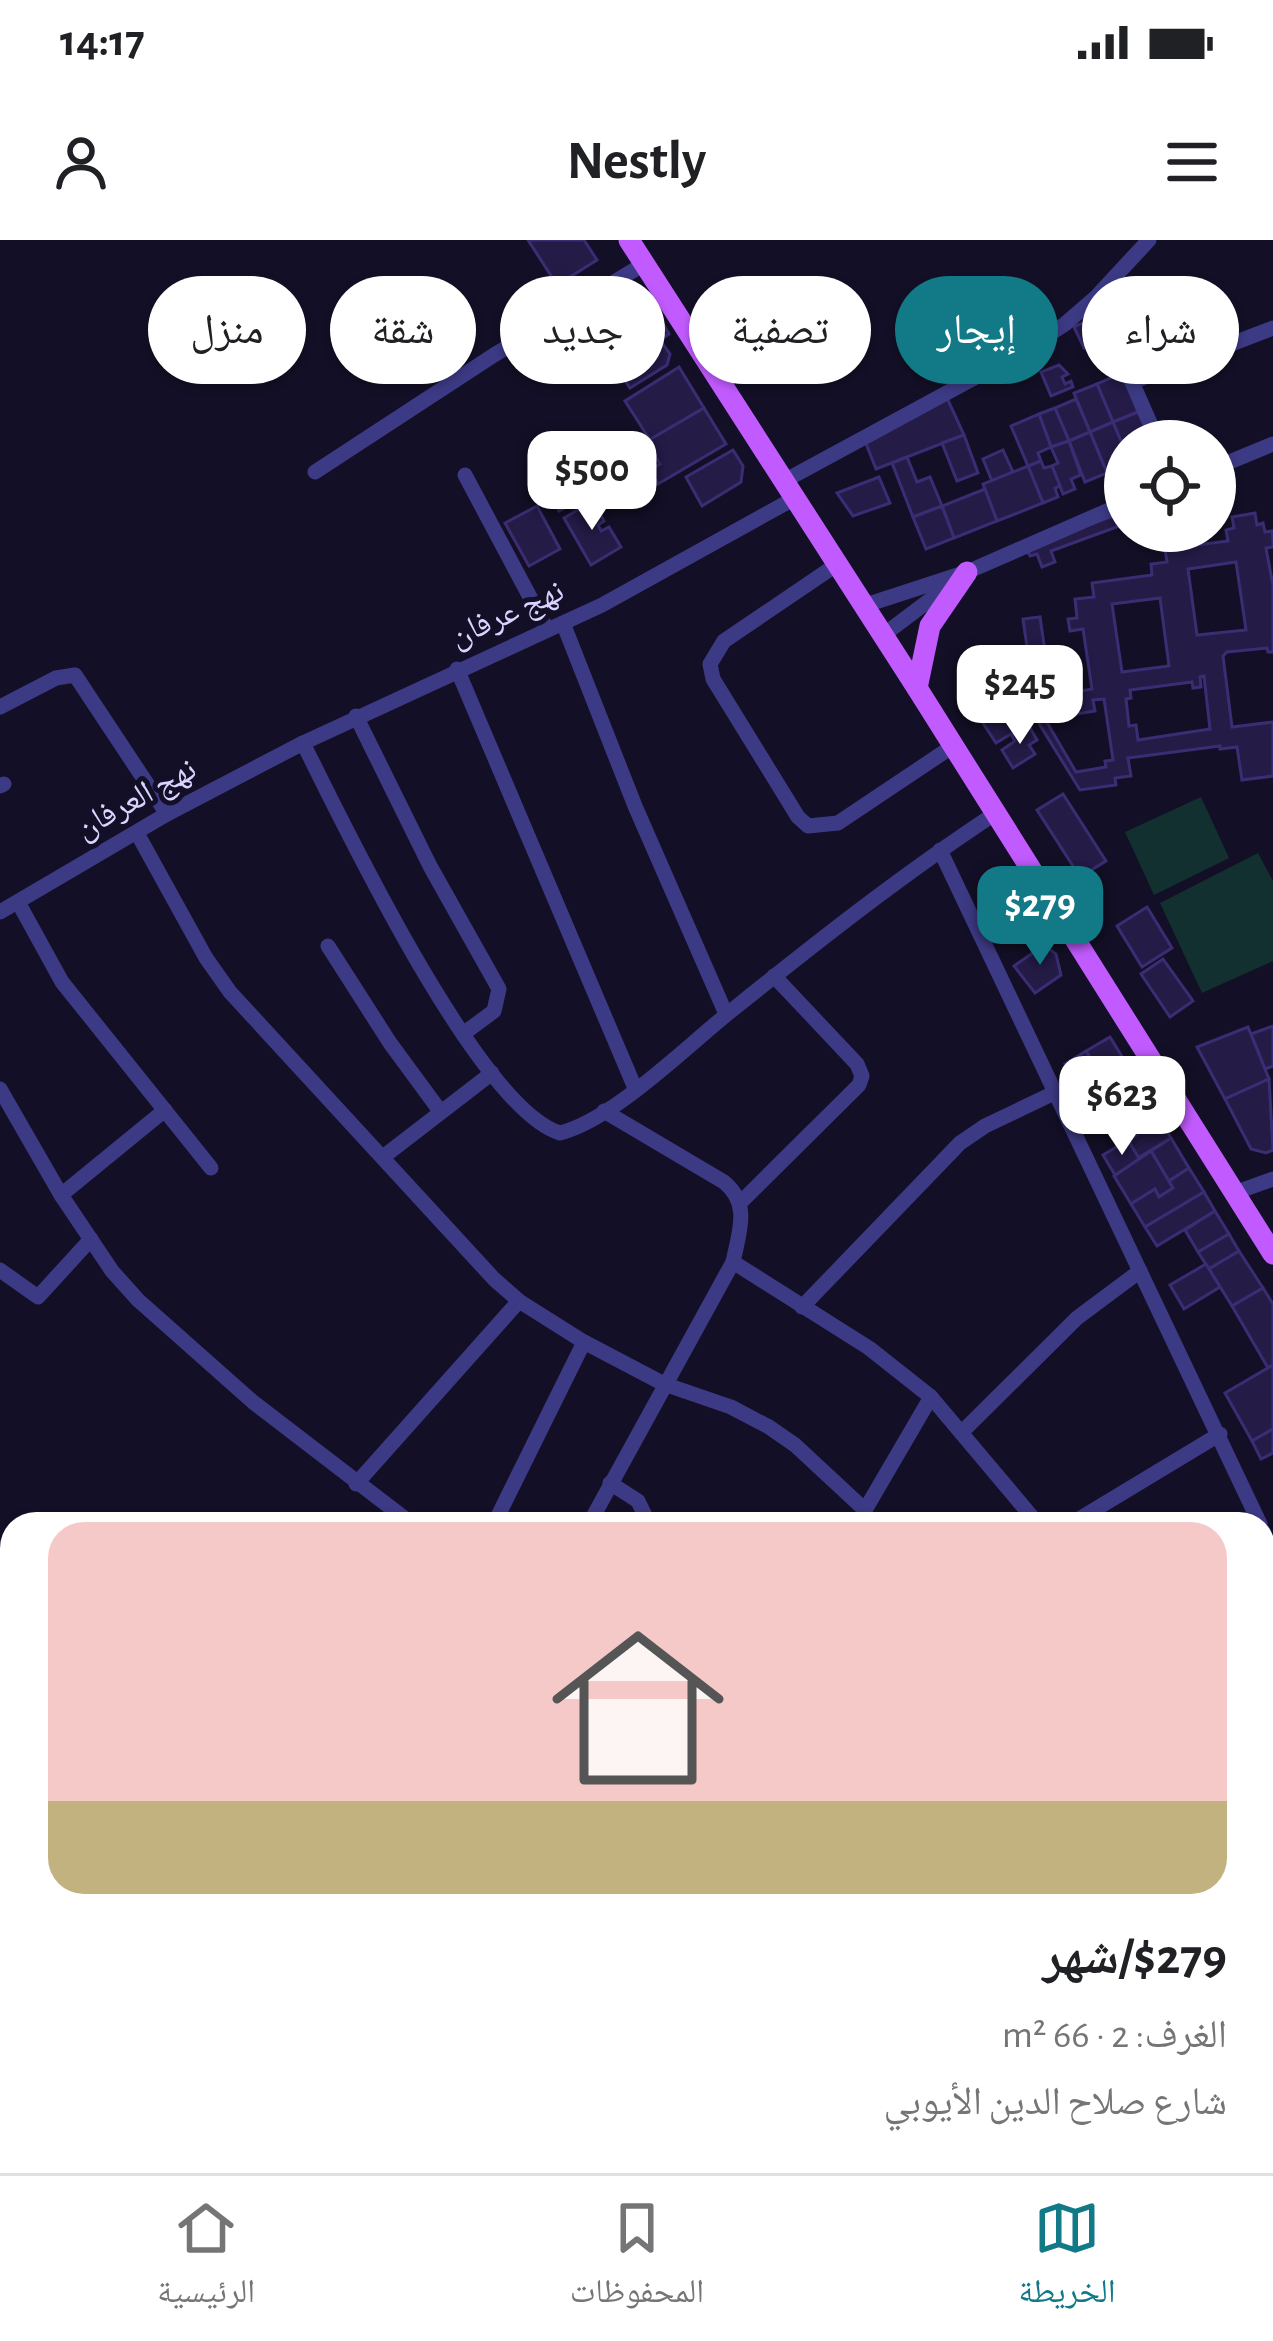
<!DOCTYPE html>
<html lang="ar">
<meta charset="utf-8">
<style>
:root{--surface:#fff;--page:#f2f2f2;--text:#202124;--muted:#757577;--line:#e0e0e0;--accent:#127987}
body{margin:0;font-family:"Alegreya Sans","Noto Naskh Arabic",sans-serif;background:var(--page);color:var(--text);direction:rtl;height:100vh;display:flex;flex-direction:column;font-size:45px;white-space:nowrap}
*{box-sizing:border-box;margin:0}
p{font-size:39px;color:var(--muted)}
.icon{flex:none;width:66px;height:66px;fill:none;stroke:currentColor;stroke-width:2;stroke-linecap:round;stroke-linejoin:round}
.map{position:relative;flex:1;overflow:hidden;direction:ltr}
.drawer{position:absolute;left:0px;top:1272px;width:1275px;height:663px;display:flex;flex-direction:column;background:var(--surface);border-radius:36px 36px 0 0;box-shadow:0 3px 9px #0004;direction:rtl}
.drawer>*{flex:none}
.guide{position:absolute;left:36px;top:36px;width:1203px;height:108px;direction:rtl;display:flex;gap:24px}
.controls{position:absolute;left:1104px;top:180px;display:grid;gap:24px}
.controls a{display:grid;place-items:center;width:132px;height:132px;border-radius:50%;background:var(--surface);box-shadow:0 3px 9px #0004;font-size:60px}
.price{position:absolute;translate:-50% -102px;padding:0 27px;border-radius:24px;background:#fff;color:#222;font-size:39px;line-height:78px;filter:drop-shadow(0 3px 6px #0008)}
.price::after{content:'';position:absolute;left:50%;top:72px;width:36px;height:27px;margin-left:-18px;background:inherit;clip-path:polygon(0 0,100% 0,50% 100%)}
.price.selected{background:var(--accent);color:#fff}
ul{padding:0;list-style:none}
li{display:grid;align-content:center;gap:24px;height:636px;padding:0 48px}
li+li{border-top:3px solid var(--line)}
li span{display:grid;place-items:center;height:372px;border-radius:36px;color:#555}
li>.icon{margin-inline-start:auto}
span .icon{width:216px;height:216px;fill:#fffc;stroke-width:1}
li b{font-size:51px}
.chip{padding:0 42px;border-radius:54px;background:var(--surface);box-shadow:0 3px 9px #0004;font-size:42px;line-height:108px}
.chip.selected{background:var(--accent);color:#fff}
.status{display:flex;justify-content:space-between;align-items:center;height:84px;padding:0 60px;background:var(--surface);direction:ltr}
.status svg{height:33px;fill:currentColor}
header{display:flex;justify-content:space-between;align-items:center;height:156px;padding:0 48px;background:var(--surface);font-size:54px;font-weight:700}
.tab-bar{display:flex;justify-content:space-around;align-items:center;height:168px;border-top:3px solid var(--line);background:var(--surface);font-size:33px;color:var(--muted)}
.tab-bar a{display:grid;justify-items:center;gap:6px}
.tab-bar .selected{color:var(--accent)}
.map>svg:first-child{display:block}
</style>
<div class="status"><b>14:17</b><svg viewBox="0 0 49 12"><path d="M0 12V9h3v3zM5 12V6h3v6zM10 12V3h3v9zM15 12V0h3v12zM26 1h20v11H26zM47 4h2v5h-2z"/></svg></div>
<header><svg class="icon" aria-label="menu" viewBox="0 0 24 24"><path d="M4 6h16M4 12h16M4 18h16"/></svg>Nestly<svg class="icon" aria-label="person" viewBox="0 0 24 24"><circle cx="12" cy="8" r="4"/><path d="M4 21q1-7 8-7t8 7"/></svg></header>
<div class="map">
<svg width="1273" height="1933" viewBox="0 0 1273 1933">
<rect width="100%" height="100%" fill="#130f26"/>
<g fill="#12302f">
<polygon points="1201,557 1229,618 1154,655 1125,592"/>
<polygon points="1258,613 1273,641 1273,721 1202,753 1160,663"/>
</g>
<g fill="#241b47" stroke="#3b2d73" stroke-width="3" fill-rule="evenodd">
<polygon points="528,0 584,0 597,20 557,45"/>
<polygon points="659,77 669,94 660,100 670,114 667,125 630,148 604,109"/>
<polygon points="1096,77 1106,99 1084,108 1074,87"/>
<polygon points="1059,125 1068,134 1062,137 1065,144 1071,141 1073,147 1051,156 1041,132"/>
<polygon points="679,127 704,168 650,200 625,161"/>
<polygon points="1122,133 1138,172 1113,182 1097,144"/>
<polygon points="1097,144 1113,182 1090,192 1074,153"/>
<polygon points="947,158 964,195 876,229 865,201"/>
<polygon points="1076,159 1090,192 1069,201 1055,168"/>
<polygon points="704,168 726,204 658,244 650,230 660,224 653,213 644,218 637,207"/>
<polygon points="1055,168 1069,201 1051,207 1039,174"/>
<polygon points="1138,172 1151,201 1125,201 1125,211 1113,182"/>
<polygon points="1039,174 1051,207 1038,213 1041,221 1028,226 1011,186"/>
<polygon points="1113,182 1125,211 1125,225 1107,233 1090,192"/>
<polygon points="1090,192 1107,233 1085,242 1069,201"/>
<polygon points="964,195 978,233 957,241 942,203"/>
<polygon points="1069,201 1081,235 1071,239 1075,249 1063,254 1052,226 1058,223 1051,207"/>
<polygon points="733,210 743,226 741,242 702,266 686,237"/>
<polygon points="1003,210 1013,232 992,241 983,219"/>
<polygon points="907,217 917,242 930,237 942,266 913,277 892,223"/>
<polygon points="560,219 582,258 559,271 537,232"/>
<polygon points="1041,221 1044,228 1052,226 1060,246 1055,248 1058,257 1043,263 1028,226"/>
<polygon points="1028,226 1043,263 997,281 983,244"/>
<polygon points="879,237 890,263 853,276 837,253"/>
<polygon points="985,249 997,281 954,298 942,266"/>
<polygon points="593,261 604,281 598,285 601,291 609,287 621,307 591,325 564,278"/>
<polygon points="537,266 560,309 529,326 505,283"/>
<polygon points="942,266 954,298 926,309 913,277"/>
<polygon points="1124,272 1125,284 1051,311 1055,322 1042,327 1037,314 1030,316 1026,308"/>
<path d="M1255 273 1257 285 1263 283 1265 292 1272 291 1273 300V307L1266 308 1273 346V412H1268L1267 408 1227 412 1223 416 1232 487 1273 482V536L1242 540 1237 507 1220 509V506L1128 518 1131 536 1115 538 1116 545 1080 550 1025 461 1092 449 1083 389 1070 391 1068 379 1077 378 1075 359 1094 357 1092 343 1152 335 1151 324 1167 322 1165 309 1228 301 1226 290 1234 288 1232 277ZM1236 322 1246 390 1197 395 1188 329ZM1160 358 1169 426 1122 432 1112 364ZM1204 436 1210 489 1138 500 1136 485 1129 486 1126 459 1131 458 1130 450 1192 442 1193 448 1201 447 1200 437ZM1104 459 1113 520 1105 521 1106 527 1076 532 1045 479 1095 471 1093 460Z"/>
<polygon points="1040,377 1046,418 1029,421 1023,379"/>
<polygon points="997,467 1002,475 1012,468 1024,486 996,503 979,477"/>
<polygon points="1029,486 1037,500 1029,505 1035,514 1013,528 1002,510 1015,501 1012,496"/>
<polygon points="1063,554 1106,621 1080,637 1037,570"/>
<polygon points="1147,667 1172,708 1142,727 1117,686"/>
<polygon points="1044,705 1056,714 1061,735 1035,753 1014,726"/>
<polygon points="1163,719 1193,761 1170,777 1141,734"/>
<polygon points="1273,786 1273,826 1265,829 1251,794"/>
<polygon points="1248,787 1269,839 1225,859 1197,807"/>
<polygon points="1110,797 1142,849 1117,864 1086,811"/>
<polygon points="1086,811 1105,843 1084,856 1065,824"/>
<polygon points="1269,839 1273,910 1266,913 1251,909 1225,859"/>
<polygon points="1142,849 1171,898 1138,918 1128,900 1137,895 1117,864"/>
<polygon points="1171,898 1189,928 1169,941 1151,911"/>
<polygon points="1128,900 1140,920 1115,935 1103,915"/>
<polygon points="1151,911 1173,948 1159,957 1155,949 1131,964 1114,936"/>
<polygon points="1189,928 1204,952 1145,987 1131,964 1155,949 1159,957 1173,948 1169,941"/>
<polygon points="1204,952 1215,971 1157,1006 1145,987"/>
<polygon points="1215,971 1229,994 1198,1012 1185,990"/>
<polygon points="1229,994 1239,1011 1209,1029 1198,1012"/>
<polygon points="1239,1011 1263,1048 1232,1066 1209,1029"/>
<polygon points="1206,1024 1220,1047 1184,1069 1170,1045"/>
<polygon points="1263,1048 1273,1064 1273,1125 1268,1128 1232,1066"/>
<polygon points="1273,1125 1273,1189 1252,1201 1225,1153"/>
<polygon points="1273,1189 1273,1213 1261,1219 1252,1201"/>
</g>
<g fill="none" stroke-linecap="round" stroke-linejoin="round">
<g stroke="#3d3a85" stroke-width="15">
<polyline points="1095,58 1158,201"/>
<polyline points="1132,142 1273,88"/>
<polyline points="1215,228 1273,204"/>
<polyline points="315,232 494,115 644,24"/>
<polyline points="465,235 547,389"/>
<polyline points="784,241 1024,111 1065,84 1095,58 1149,0"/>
<polyline points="836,325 724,401 710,424 713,439 798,577 808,586 838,583 953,506"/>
<polyline points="863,366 967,332 1125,263"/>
<polyline points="563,383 635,566 726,774"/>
<polyline points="882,396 955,341"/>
<polyline points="457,429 635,848"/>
<polyline points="0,467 56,438 75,435 167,574"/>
<polyline points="356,476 430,626 499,749 494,771 463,794"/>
<path d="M303 503C343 583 479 869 560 893 613 880 687 806 731 771 817 702 903 634 996 573"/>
<polyline points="0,546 4,544"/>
<polyline points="137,593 206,718 230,752 494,1039 519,1061 584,1102 664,1144 731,1167 769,1187 795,1205 865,1270"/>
<polyline points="940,610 1260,1284"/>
<polyline points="18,662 62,742 211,928"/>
<polyline points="0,672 167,574 303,503 602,365 795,258"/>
<polyline points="328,706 390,803 440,871"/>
<polyline points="0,849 61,955 112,1031 138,1060 253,1162 412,1284"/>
<polyline points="383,917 492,833"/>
<polyline points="1234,953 1273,939"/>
<polyline points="61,955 165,870"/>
<polyline points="741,962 859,845 862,836 857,824 774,736"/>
<polyline points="733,1022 869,1108 931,1157 1038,1284"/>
<polyline points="0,1030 38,1057 91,999"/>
<polyline points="802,1067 960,903 985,886 1054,853"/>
<polyline points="963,1191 1077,1078 1140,1031"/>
<polyline points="610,1243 638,1261 649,1284"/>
<polyline points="356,1244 519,1061"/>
<polyline points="494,1284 584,1102"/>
<path d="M589 1284 733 1022C739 992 751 964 724 942L604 871"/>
<polyline points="867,1284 865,1270 931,1157"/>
<polyline points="1071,1284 1220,1194"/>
<polyline points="1263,1291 1273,1316"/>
<polyline points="1263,1480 1273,1475"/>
<polyline points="1263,1696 1273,1691"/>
<polyline points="0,1825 12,1828"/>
<polyline points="0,1915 12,1895"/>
<polyline points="317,1923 332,1933"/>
<polyline points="1009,1923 1013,1933"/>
<polyline points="1123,1923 1128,1933"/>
<polyline points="204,1933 221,1923"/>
<polyline points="778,1933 779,1923"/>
<polyline points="899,1933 904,1923"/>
</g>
<g stroke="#c25bff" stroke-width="21">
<polyline points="629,0 917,448 1273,1014"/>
<polyline points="917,448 930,386 967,332"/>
</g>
</g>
<g text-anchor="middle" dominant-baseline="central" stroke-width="10" stroke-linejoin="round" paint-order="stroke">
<g font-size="33" fill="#d9d4ff" stroke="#130f26">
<text transform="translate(507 374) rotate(-24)">نهج عرفان</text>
<text transform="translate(136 559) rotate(-29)">نهج العرفان</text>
</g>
</g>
</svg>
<div class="controls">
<a><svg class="icon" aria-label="locate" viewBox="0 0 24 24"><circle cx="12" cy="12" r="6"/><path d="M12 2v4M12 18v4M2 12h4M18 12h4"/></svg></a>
</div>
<b class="price" style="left:592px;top:293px">$500</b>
<b class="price" style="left:1020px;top:507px">$245</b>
<b class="price selected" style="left:1040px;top:728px">$279</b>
<b class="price" style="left:1122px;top:918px">$623</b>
<div class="guide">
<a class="chip">شراء</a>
<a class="chip selected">إيجار</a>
<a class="chip">تصفية</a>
<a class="chip">جديد</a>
<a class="chip">شقة</a>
<a class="chip">منزل</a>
</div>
<section class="drawer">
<ul>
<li><span style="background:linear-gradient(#f6c9c9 75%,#c2b280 0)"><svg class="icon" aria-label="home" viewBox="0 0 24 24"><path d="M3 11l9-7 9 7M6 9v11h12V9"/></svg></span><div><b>$279/شهر</b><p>الغرف: 2 · 66 m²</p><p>شارع صلاح الدين الأيوبي</p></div></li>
</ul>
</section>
</div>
<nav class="tab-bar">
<a class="selected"><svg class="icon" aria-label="map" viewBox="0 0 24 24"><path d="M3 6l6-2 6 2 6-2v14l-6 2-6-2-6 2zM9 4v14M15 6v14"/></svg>الخريطة</a>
<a><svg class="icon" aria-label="saved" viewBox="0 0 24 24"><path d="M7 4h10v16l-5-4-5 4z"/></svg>المحفوظات</a>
<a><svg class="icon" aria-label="home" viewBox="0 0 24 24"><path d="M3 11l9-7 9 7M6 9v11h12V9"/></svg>الرئيسية</a>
</nav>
